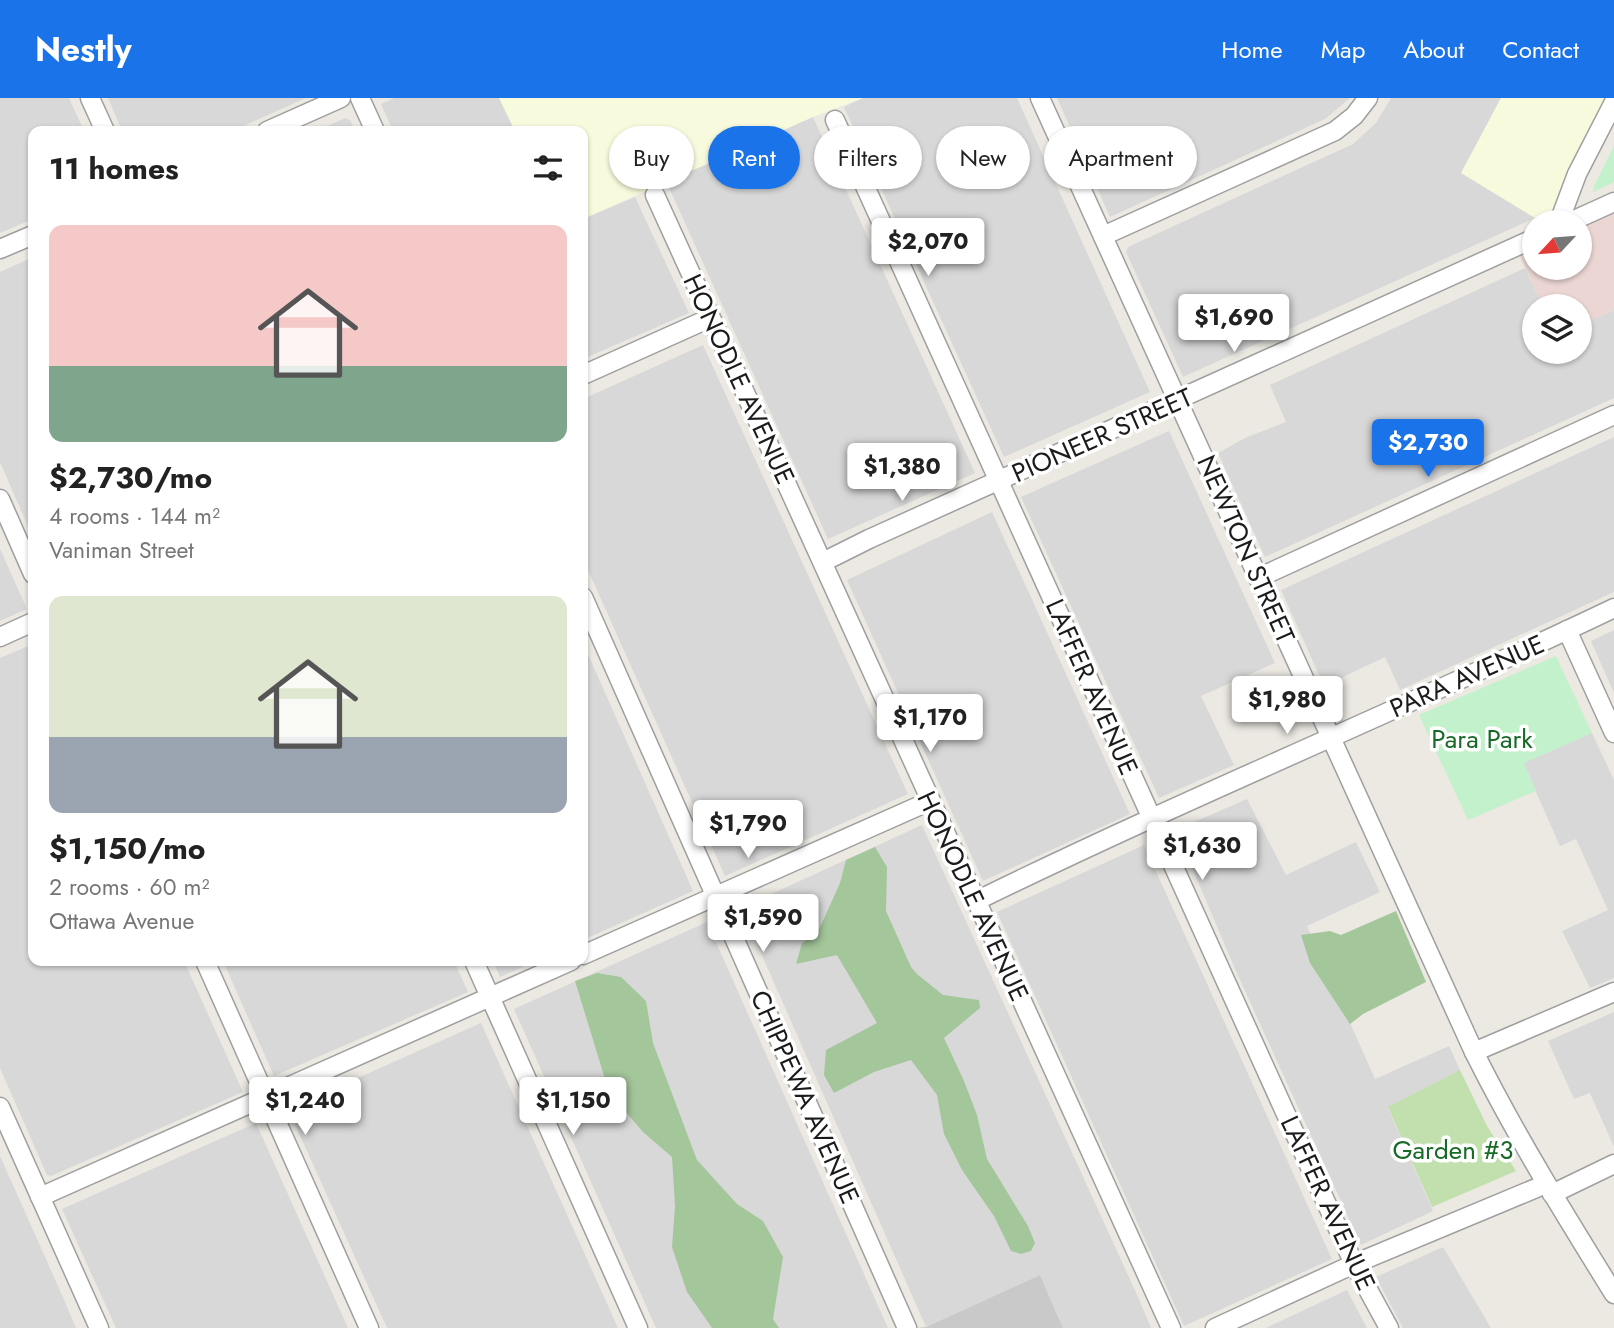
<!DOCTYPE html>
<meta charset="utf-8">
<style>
:root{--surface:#fff;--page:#f2f2f2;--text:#222;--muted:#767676;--accent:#1a73e8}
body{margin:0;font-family:Jost,sans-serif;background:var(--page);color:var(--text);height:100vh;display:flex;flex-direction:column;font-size:26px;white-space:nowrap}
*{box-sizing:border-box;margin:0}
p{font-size:23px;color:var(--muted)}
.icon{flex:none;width:38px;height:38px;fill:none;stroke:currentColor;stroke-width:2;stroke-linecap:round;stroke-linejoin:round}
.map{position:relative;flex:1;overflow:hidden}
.side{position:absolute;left:28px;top:28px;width:560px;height:840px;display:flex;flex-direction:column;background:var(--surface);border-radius:14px;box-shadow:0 2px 5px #0004}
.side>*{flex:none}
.top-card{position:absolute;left:609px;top:28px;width:665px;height:63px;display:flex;gap:14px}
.needle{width:46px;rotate:244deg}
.buttons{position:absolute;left:1522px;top:112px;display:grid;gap:14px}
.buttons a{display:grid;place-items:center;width:70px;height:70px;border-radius:50%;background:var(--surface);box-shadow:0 2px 5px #0004;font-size:35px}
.price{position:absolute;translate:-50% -60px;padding:0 16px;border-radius:7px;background:#fff;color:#222;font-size:23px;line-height:46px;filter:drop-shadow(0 2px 4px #0008)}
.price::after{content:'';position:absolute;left:50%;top:42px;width:21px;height:16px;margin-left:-10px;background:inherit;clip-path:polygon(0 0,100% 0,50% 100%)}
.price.selected{background:var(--accent);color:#fff}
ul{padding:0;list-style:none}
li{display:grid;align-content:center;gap:14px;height:371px;padding:0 21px}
li span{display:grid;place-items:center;height:217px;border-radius:14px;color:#555}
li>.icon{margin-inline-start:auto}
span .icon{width:126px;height:126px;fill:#fffc;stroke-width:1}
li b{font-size:30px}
h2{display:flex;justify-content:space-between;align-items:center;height:84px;padding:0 21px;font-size:30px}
.chip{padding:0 24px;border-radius:32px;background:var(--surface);box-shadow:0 2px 5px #0004;font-size:24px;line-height:63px}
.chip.selected{background:var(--accent);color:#fff}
header{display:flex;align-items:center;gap:42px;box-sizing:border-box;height:98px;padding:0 35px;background:var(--accent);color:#fff}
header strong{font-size:33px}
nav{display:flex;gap:38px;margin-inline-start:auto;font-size:24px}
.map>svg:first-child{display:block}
</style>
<header>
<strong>Nestly</strong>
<nav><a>Home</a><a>Map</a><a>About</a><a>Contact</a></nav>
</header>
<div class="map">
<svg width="1614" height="1230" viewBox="0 0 1614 1230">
<rect width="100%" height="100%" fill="#ebe9e2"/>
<g fill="#d9d8d8">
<polygon points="0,0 69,0 84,33 33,33 33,121 0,135"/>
<polygon points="108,0 306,0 232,33 122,33"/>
<polygon points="394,0 499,0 515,33 393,33 381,6"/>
<polygon points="863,0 1017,0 1150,294 1004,359 844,9"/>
<polygon points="1057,0 1350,0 1325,21 1110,119"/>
<polygon points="1391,0 1501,0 1462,75 1535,120 1183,279 1126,154 1128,149 1353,46 1376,25"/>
<polygon points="813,19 975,375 828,441 666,83"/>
<polygon points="345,20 350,22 355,33 316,33"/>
<polygon points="635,99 689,215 583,261 583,121"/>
<polygon points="33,159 33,440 0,364 0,174"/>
<polygon points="1525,170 1543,208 1535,208 1535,254 1580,254 1580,227 1614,212 1614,300 1265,459 1218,355 1245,340 1286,324 1270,287"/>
<polygon points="703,247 908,696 725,778 583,461 583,301"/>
<polygon points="1169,333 1275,565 1201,598 1234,667 1159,700 1021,399"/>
<polygon points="1614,339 1614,494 1400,592 1385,559 1324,588 1281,492"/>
<polygon points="992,414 1130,716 983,783 847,482"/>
<polygon points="0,451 27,511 0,523"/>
<polygon points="1614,532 1614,595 1591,543"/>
<polygon points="583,545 693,793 583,842"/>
<polygon points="33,546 33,863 184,863 243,994 51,1078 47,1077 0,970 0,560"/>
<polygon points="1592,635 1614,682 1614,880 1590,890 1562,833 1608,812 1576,741 1560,748 1523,665"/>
<polygon points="1247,701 1286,777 1356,744 1380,794 1307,828 1375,981 1449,948 1460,972 1388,1010 1433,1113 1361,1147 1235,871 1176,732"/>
<polygon points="922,727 1139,1201 1151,1230 1063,1230 1040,1177 926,1229 741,810"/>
<polygon points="1144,747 1332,1161 1184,1228 997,814"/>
<polygon points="707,824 888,1230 656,1230 514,911"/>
<polygon points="223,863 454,863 468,894 274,978"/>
<polygon points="493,863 536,863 500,879"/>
<polygon points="1614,914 1614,1049 1590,995 1574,1001 1548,943"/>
<polygon points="481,925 564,1110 618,1230 387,1230 288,1011"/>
<polygon points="256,1025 348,1230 116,1230 62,1111"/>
<polygon points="0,1058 62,1197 76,1230 0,1230"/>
<polygon points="1443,1149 1491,1230 1403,1230 1376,1179"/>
<polygon points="1347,1192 1367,1230 1266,1230"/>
</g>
<polygon fill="#ebd6d3" points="1614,104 1614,212 1580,227 1580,208 1543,208 1516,149 1535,140 1535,170 1580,170 1580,124"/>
<g fill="#f7fadc">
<polygon points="499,0 863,0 813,19 583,121 583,33 515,33"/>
<polygon points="1501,0 1614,0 1559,124 1545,124 1535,120 1461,75"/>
</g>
<polygon fill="#c9c9c9" points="1040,1177 1063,1230 915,1230 926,1229"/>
<polygon fill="#c1e0ad" points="1460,972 1487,1028 1516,1073 1432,1109 1388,1009"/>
<g fill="#a4c69b">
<polygon points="875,749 887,769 886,813 911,869 917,876 943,897 979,902 980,910 944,940 964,983 977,1017 987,1061 1028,1128 1035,1145 1031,1153 1021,1156 1011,1153 994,1118 962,1072 944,1036 937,997 911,962 874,974 834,995 824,977 826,952 877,925 837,857 796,866 802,845 817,836 840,785 846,762"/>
<polygon points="1396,813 1426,884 1363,916 1350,926 1310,865 1301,837 1330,833 1341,837"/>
<polygon points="597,875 621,879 646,903 653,945 697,1062 737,1106 763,1123 783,1159 773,1221 779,1230 712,1230 687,1194 672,1149 675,1108 672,1059 643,1034 609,994 575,883"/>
</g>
<g fill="#c3f1cb">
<polygon points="1614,48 1614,84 1593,94 1594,88"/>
<polygon points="1556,558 1592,635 1524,665 1536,693 1468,722 1419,617"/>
</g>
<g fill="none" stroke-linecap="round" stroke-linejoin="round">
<defs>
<g id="minor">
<polyline points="90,0 105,33"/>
<polyline points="360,0 375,33"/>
<path d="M1040 0 1474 954C1516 1038 1565 1117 1614 1196"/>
<polyline points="835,22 1354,1166 1389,1230"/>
<polyline points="267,33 341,0"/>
<polyline points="655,97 1171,1230"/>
<polyline points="1559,124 1577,76 1614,4"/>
<polyline points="1570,124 1614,104"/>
<polyline points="1103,138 1335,33 1354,18 1368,0"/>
<polyline points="0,151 33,137"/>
<polyline points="583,277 710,220"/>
<polyline points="0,401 33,476"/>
<polyline points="823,464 869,441 1535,140"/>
<polyline points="1258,480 1614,317"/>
<polyline points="583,499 907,1230"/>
<polyline points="1567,532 1614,635"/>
<polyline points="0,539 33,524"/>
<path d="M976 803C1186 700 1403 611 1614 510"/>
<polyline points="583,857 930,703"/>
<polyline points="205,863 369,1230"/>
<polyline points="474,863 638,1230"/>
<polyline points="1474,954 1614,894"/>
<polyline points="0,1009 99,1230"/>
<polyline points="1552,1096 1614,1066"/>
<polyline points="40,1099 571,863"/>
<polyline points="1215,1230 1354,1166 1546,1086"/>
</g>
</defs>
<use href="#minor" stroke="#9f9f9f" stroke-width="21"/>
<use href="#minor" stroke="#fff" stroke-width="18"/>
</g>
<g text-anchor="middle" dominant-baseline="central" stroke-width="7" stroke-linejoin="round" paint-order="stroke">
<g font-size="26" fill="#1b1b1b" stroke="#fff">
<text transform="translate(739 281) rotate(65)">HONODLE AVENUE</text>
<text transform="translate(1102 337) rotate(-24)">PIONEER STREET</text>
<text transform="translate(1246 451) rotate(66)">NEWTON STREET</text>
<text transform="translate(1467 578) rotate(-24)">PARA AVENUE</text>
<text transform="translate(1092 589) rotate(66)">LAFFER AVENUE</text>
<text transform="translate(973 798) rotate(65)">HONODLE AVENUE</text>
<text transform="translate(805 999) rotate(66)">CHIPPEWA AVENUE</text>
<text transform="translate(1328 1105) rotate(65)">LAFFER AVENUE</text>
</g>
<g font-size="26" fill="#186a27" stroke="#fff">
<text x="1482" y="641">Para Park</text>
<text x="1453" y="1052">Garden #3</text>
</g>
</g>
</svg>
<div class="buttons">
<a><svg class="needle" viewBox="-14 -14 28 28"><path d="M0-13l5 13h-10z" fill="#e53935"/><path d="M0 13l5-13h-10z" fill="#767676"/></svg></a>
<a><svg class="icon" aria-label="layers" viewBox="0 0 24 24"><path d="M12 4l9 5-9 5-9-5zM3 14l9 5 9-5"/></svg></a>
</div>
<b class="price" style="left:928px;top:180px">$2,070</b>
<b class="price" style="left:1234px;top:256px">$1,690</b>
<b class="price selected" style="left:1428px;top:381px">$2,730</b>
<b class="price" style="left:902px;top:405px">$1,380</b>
<b class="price" style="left:1287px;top:638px">$1,980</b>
<b class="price" style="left:930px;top:656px">$1,170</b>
<b class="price" style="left:748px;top:762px">$1,790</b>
<b class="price" style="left:1202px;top:784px">$1,630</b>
<b class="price" style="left:763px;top:856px">$1,590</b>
<b class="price" style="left:305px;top:1039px">$1,240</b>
<b class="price" style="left:573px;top:1039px">$1,150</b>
<div class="top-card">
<a class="chip">Buy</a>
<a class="chip selected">Rent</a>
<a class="chip">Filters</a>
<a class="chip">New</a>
<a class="chip">Apartment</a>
</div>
<section class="side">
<h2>11 homes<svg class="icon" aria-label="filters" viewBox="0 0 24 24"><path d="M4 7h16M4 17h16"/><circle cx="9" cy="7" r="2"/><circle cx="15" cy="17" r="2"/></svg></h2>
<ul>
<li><span style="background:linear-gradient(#f6c9c9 65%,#7fa58c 0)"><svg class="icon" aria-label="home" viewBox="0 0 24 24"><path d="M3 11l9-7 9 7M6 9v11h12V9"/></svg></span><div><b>$2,730/mo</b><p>4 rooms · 144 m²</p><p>Vaniman Street</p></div></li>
<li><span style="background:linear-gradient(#dfe7d0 65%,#9aa5b1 0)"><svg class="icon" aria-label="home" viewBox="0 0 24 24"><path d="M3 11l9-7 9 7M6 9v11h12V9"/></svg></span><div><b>$1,150/mo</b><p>2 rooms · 60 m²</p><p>Ottawa Avenue</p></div></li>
</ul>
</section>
</div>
